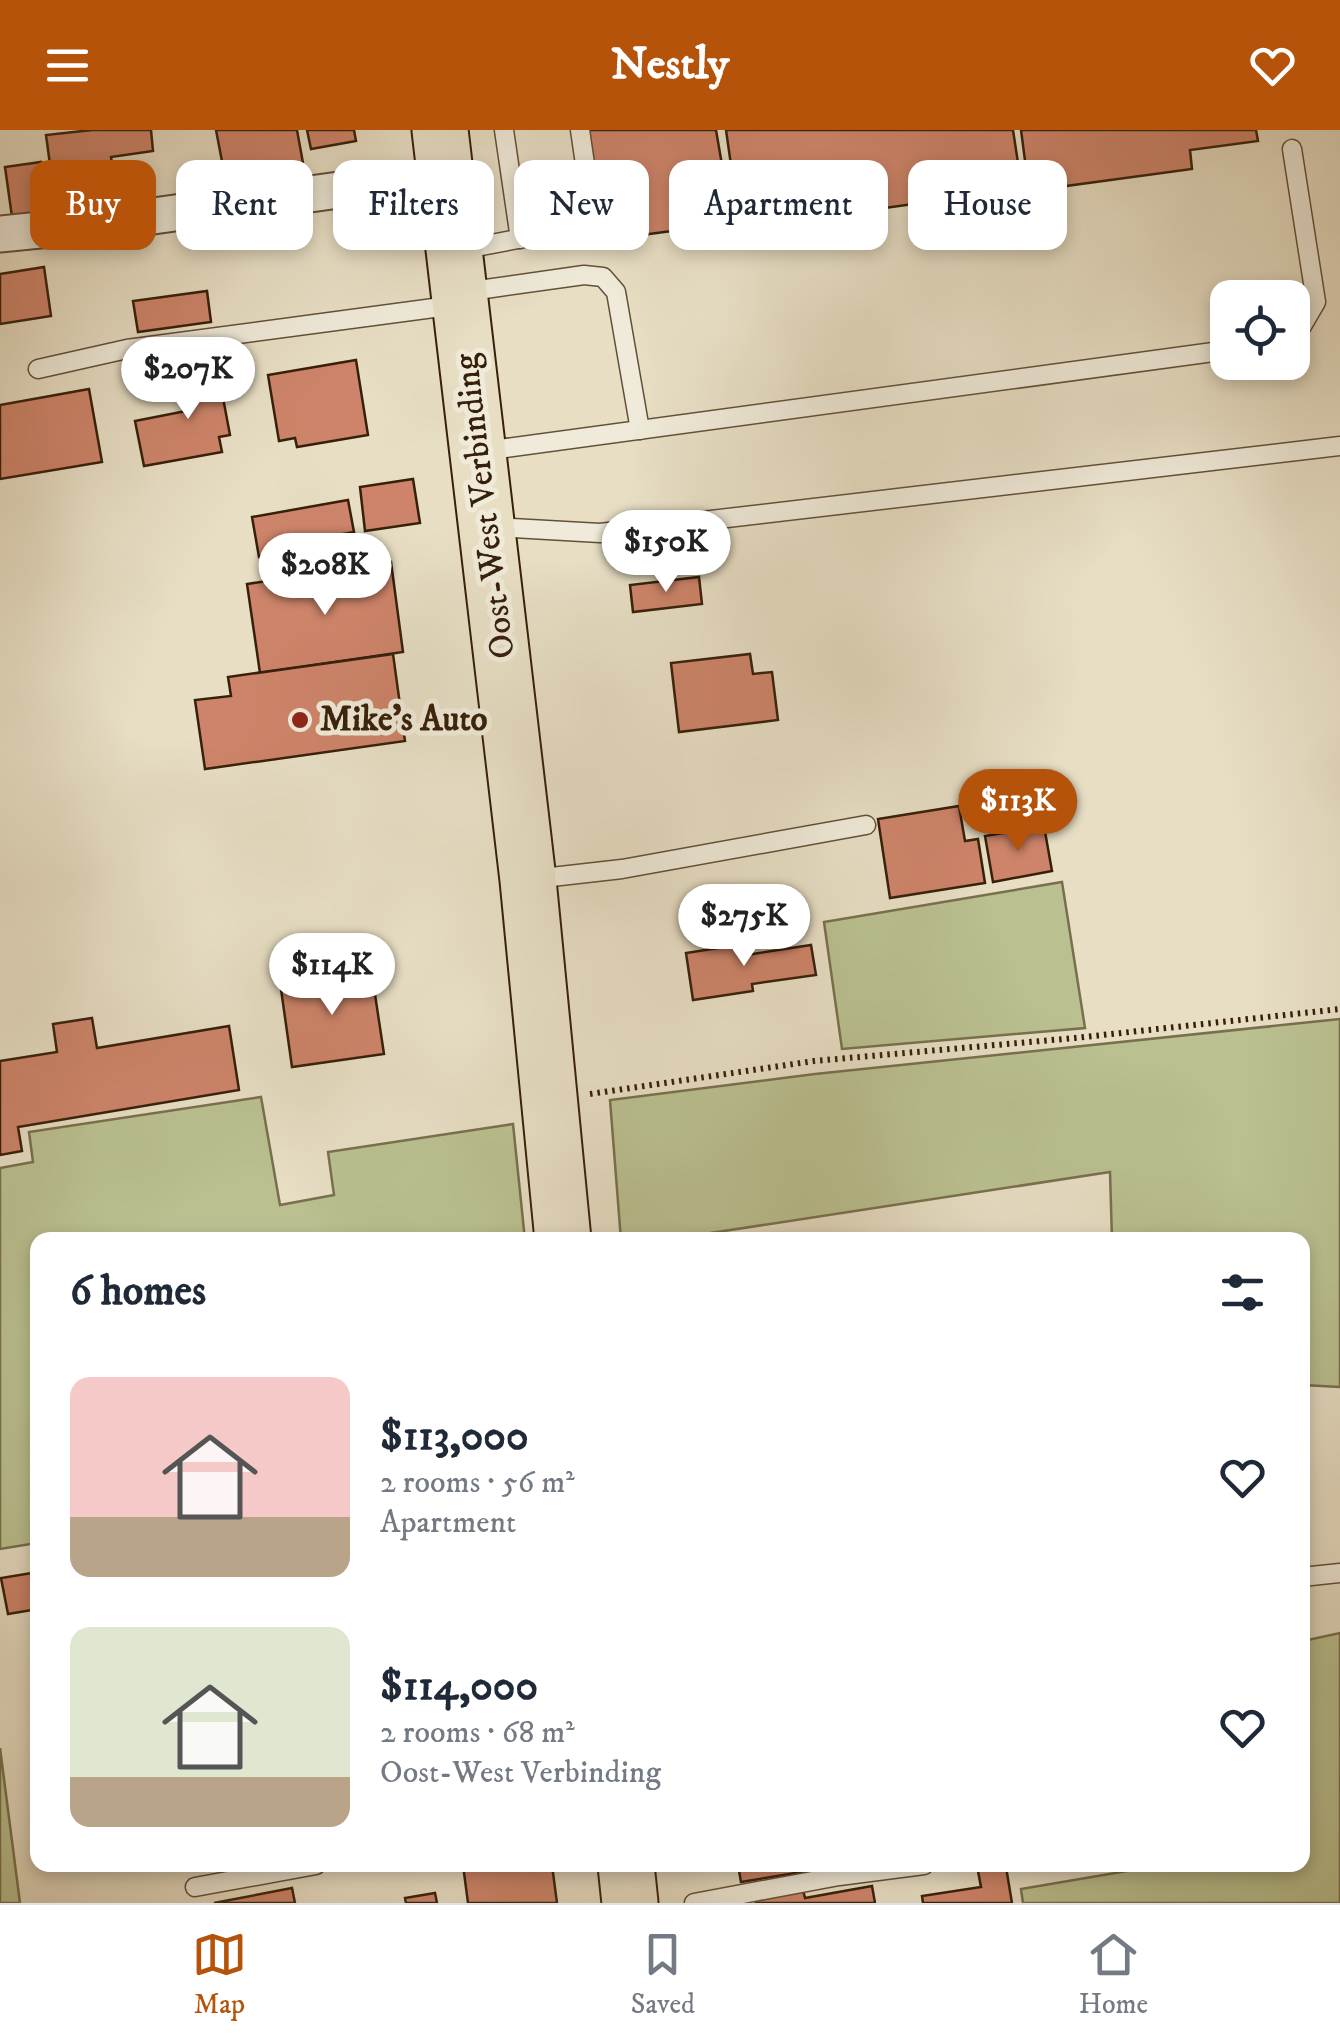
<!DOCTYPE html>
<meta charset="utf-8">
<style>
:root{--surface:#fff;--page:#f2f2f3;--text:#1f2937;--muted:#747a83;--line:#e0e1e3;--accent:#b45309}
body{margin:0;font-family:"IM FELL DW Pica",serif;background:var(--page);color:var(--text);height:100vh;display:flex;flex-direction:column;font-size:38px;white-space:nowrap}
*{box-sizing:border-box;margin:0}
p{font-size:32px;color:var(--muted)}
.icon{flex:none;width:55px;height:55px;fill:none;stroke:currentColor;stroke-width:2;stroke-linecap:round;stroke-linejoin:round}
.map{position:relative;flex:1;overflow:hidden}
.drawer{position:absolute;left:30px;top:1102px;width:1280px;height:640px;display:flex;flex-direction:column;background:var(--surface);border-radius:20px;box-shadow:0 5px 15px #0003}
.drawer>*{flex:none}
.banner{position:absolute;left:30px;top:30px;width:1280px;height:90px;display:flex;gap:20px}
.tools{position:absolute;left:1210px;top:150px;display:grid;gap:20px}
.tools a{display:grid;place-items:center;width:100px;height:100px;border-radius:20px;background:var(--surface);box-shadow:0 5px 15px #0003;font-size:50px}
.price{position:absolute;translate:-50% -85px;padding:0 22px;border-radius:35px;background:#fff;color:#222;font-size:32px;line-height:65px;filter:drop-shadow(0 2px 5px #0008)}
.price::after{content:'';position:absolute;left:50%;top:60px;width:30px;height:22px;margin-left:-15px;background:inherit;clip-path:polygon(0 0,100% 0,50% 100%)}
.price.on{background:var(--accent);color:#fff}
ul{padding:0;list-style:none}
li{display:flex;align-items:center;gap:30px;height:250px;padding:0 40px}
li span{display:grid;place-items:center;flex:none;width:280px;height:200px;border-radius:20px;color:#555}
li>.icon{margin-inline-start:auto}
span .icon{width:120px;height:120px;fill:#fffc;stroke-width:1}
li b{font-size:42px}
h2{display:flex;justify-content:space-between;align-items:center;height:120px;padding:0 40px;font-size:42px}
.chip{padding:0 35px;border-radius:20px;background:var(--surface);box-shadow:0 5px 15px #0003;font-size:35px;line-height:90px}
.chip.on{background:var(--accent);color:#fff}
header{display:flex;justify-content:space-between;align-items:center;height:130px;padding:0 40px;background:var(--accent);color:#fff;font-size:45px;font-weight:700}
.dock{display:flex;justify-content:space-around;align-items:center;height:140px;border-top:2px solid var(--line);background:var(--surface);font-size:28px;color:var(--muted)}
.dock a{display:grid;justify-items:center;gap:5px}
.dock .on{color:var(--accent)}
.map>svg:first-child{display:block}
</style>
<header><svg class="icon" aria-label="menu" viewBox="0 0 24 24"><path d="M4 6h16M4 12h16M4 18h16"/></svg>Nestly<svg class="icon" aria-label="heart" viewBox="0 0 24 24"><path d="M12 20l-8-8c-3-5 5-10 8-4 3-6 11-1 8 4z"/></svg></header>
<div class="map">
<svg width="1340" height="1773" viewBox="0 0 1340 1773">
<rect width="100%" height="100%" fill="#e7dec4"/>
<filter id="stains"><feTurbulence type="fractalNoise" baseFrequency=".002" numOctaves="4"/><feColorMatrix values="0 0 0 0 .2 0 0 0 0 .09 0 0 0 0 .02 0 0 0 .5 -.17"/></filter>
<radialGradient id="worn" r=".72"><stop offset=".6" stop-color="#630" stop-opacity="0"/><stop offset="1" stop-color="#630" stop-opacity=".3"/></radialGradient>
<g fill="#bac090" stroke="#78704d" stroke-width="2.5">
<polygon points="1062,752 1085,898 842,919 824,792"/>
<polygon points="1340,889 1340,1257 1303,1255 1302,1110 1112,1110 1110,1042 665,1110 621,1110 610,970 815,944"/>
<polygon points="261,967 280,1075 334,1065 328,1022 513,994 525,1110 38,1110 37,1413 0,1419 0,1038 33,1032 29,1002"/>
<polygon points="1340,1503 1340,1773 1023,1773 1021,1759 1162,1735 1302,1735 1303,1511"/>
<polygon points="0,1618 20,1773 0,1773"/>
</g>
<g fill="#cd846a" stroke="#37200a" stroke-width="2.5">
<polygon points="92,0 151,0 153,21 111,27 115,52 126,50 129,78 57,86 46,5"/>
<polygon points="216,0 297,0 303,33 225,47"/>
<polygon points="307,0 354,0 356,11 311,19"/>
<polygon points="588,0 716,0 732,93 604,110"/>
<polygon points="726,0 1013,0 1022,59 740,98"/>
<polygon points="1021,0 1256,0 1258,11 1190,20 1192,39 1029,61"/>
<polygon points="41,32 49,89 13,94 5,37"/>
<polygon points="44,137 51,186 0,194 0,144"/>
<polygon points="207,161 211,192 138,202 133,171"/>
<polygon points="356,230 368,305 297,317 295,308 279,311 268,245"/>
<polygon points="217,236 230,305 219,307 222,322 144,336 135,291 186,281 179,243"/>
<polygon points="89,259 102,332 0,349 0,275"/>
<polygon points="413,349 420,393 365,401 360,357"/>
<polygon points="348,370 354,402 343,404 346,421 289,431 287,422 259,427 252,387"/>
<polygon points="391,432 403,522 260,543 247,454"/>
<polygon points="699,447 702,474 633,482 630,455"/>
<polygon points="393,524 405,611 205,639 195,570 231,566 228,547"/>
<polygon points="750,524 753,544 772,542 778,590 679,602 671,533"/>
<polygon points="959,676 965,711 978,709 985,753 890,768 878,689"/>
<polygon points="1044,696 1052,741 993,752 985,706"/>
<polygon points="744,814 746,825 811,815 816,845 752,854 753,861 693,870 686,823"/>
<polygon points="371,838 384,924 292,937 280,852"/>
<polygon points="92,888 97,918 229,896 239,960 18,997 22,1021 0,1025 0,931 57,922 53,894"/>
<polygon points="38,1442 38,1479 8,1484 1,1448"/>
<polygon points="463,1735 552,1735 557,1773 468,1773"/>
<polygon points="738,1735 844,1735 741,1752"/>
<polygon points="1006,1737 1012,1773 923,1773 922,1766 981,1757 978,1741"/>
<polygon points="872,1756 875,1773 756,1773 755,1769 803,1760 805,1768"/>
<polygon points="292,1758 295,1773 214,1773"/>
<polygon points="435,1763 437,1773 406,1773 405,1768"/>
</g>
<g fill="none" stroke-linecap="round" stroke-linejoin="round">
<defs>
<g id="service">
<polyline points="504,0 520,109"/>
<polyline points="1292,19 1316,172 1302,196 1292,204"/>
<polyline points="460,120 576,98 586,92 592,82 580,0"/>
<polyline points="464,162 584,145 603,147 616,162 640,300"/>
<polyline points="38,239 127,219 456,175"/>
<polyline points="484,321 1228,220"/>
<polyline points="493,397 600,403 1340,316"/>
<polyline points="534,749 622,739 866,695"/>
<polyline points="1302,1447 1340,1443"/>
<polyline points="195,1757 316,1735"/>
<polyline points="694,1773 839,1746 924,1735"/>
</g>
<polyline id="minor" points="0,104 89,95 446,45"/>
<g id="primary">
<polyline points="440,0 528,750 563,1110"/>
<polyline points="626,1735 630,1773"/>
</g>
</defs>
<use href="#service" stroke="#635038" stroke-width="21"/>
<use href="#minor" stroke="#635038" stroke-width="39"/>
<use href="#primary" stroke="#37200a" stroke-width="59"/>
<polyline stroke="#37200a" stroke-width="6" stroke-dasharray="2.5 5" stroke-linecap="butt" points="590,964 814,931 1075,908 1340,879"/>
<use href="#service" stroke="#efead9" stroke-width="18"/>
<use href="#minor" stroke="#efead9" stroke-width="35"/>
<use href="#primary" stroke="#e7dec4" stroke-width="55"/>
</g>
<circle fill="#8f2418" stroke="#efead9" stroke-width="4" cx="300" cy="590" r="10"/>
<g text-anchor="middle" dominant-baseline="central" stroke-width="10" stroke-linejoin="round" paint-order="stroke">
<g font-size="35" fill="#37200a" stroke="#efead9">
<text transform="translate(485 376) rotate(-97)">Oost-West Verbinding</text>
</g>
<g font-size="35" font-weight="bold" fill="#37200a" stroke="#efead9" text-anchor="start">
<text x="320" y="590">Mike's Auto</text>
</g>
</g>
<rect width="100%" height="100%" filter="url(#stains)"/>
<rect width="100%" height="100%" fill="url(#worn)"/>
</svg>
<div class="tools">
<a><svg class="icon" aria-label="locate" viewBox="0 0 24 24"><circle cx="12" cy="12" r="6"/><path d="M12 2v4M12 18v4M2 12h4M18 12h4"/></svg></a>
</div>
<b class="price" style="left:188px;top:292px">$207K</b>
<b class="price" style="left:666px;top:465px">$150K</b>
<b class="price" style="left:325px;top:488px">$208K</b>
<b class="price on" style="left:1018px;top:724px">$113K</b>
<b class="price" style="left:744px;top:839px">$275K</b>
<b class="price" style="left:332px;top:888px">$114K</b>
<div class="banner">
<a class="chip on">Buy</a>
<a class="chip">Rent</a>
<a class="chip">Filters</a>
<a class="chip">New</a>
<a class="chip">Apartment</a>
<a class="chip">House</a>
</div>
<section class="drawer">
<h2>6 homes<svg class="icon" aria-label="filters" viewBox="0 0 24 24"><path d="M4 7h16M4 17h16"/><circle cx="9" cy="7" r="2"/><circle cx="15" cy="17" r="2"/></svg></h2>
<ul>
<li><span style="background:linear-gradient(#f6c9c9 70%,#b9a48a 0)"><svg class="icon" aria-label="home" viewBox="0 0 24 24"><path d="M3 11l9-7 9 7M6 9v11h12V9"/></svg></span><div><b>$113,000</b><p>2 rooms · 56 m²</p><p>Apartment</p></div><svg class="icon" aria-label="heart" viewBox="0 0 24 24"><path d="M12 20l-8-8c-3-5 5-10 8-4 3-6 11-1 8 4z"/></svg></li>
<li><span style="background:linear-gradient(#dfe7d0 75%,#b9a48a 0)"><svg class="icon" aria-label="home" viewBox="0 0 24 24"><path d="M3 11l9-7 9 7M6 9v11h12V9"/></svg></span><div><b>$114,000</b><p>2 rooms · 68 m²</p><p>Oost-West Verbinding</p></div><svg class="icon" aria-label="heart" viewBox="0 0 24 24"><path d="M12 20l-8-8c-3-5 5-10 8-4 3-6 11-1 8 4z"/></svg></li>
</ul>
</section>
</div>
<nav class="dock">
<a class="on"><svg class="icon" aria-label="map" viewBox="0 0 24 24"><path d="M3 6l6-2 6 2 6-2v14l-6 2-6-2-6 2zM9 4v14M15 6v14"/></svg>Map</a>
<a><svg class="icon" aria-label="saved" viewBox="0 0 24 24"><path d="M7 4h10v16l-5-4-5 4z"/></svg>Saved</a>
<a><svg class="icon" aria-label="home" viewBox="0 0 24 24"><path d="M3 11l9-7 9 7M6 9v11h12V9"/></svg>Home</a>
</nav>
